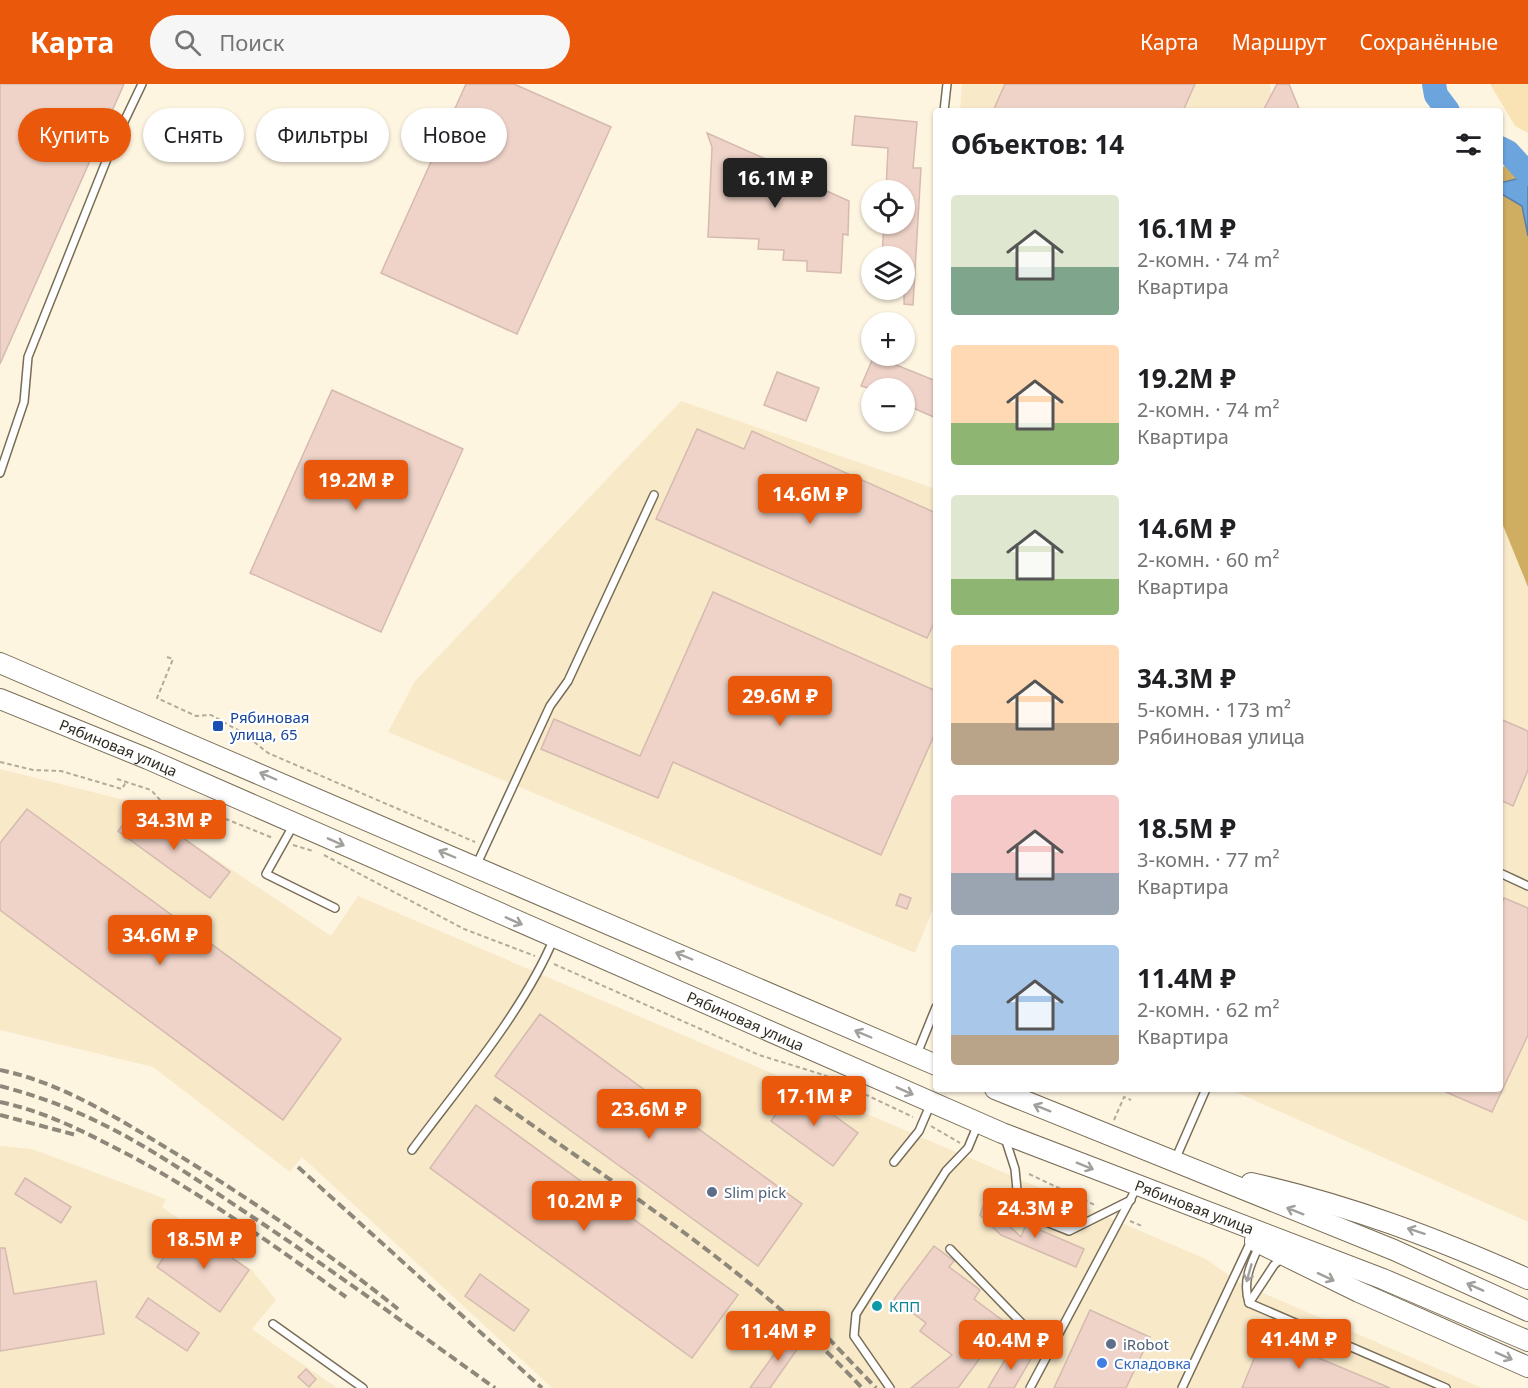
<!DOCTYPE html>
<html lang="ru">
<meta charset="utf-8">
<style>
:root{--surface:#fff;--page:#f6f6f6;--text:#202124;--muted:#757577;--accent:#ea580c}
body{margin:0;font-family:"Noto Sans",sans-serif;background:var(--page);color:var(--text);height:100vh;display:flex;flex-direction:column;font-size:22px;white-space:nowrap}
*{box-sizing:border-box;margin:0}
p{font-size:20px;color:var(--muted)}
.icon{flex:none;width:33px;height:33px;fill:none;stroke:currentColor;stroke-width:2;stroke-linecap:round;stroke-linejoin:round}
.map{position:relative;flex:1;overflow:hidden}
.panel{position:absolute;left:933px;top:24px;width:570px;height:984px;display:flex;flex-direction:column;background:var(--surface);border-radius:6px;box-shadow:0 2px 4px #0004}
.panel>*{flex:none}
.hud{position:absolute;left:18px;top:24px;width:570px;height:54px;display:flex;gap:12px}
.fabs{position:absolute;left:861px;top:96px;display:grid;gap:12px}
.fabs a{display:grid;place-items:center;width:54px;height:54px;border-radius:50%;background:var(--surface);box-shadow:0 2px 4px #0004;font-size:30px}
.price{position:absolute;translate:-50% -51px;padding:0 14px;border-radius:6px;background:var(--accent);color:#fff;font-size:20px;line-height:39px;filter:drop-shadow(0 2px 3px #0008)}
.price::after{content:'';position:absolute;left:50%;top:36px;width:18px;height:14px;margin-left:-9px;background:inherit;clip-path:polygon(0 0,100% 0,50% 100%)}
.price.on{background:#222;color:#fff}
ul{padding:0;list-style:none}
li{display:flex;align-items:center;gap:18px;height:150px;padding:0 18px}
li span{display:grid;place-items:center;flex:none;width:168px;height:120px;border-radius:6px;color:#555}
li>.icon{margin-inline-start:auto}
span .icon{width:72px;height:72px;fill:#fffc;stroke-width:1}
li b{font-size:26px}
h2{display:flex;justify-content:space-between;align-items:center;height:72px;padding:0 18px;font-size:26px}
.pill{padding:0 21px;border-radius:27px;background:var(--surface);box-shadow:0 2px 4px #0004;font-size:21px;line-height:54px}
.pill.on{background:var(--accent);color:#fff}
header{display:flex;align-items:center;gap:36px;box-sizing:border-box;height:84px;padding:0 30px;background:var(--accent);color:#fff}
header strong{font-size:28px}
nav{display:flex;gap:33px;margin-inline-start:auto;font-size:21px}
.search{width:420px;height:54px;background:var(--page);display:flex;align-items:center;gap:15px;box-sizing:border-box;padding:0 21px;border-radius:33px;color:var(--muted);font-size:22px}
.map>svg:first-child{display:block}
</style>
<header>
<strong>Карта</strong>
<div class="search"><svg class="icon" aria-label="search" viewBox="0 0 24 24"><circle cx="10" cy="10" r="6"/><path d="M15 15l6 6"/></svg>Поиск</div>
<nav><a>Карта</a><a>Маршрут</a><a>Сохранённые</a></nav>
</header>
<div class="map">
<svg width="1528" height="1304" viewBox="0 0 1528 1304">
<rect width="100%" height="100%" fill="#fef5e1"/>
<g fill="#f8e9c9">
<polygon points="962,0 1270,0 1273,27 960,27"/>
<polygon points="681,317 936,405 936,818 915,869 388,648 415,597"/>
<polygon points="1500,432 1528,502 1528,1138 1229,1005 1500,1005"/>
<polygon points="0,685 129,717 331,852 358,812 1206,1175 1240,1199 1482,1304 552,1304 302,1073 290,1088 153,983 0,946"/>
<polygon points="0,1062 32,1065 166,1115 162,1123 252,1186 276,1216 252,1245 337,1304 0,1304"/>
</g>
<polygon fill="#f9e3b4" points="1490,0 1528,0 1528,49 1515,42"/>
<polygon fill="#cfad61" points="1528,79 1528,503 1500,434 1500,83"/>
<polygon fill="#6ca4dd" stroke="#5a80a5" stroke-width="1.5" points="1528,92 1528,152 1522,122 1500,109 1500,99"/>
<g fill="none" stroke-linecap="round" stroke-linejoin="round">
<g stroke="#6ca4dd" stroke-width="24">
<polyline points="1434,0 1436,11 1448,27"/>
<polyline points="1500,64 1508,68 1528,90"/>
</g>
</g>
<g fill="#efd3c8" stroke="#d5baaf" stroke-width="1.5">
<polygon points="0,0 124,0 0,280"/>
<polygon points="466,0 514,0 611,43 517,250 381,189"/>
<polygon points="1005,0 1195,0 1183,27 993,27"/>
<polygon points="1277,0 1289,0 1300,27 1263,27"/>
<polygon points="855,32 917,38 913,84 921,84 913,221 904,220 904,172 882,172 884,140 904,140 904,106 886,106 888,64 852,61"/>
<polygon points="707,49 768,76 789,90 849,117 848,151 843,150 841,189 807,187 807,177 783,176 784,166 758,165 759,155 708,153 712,63"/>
<polygon points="874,272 936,297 936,334 904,320 904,304 868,304 861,302"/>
<polygon points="777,288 819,304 806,337 764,321"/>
<polygon points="332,306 463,365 381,548 250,489"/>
<polygon points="697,345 744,365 752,347 936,429 936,535 927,554 656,435"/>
<polygon points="713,508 936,607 936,647 881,771 673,678 658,714 541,665 554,635 640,672"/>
<polygon points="1500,635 1528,647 1528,686 1513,722 1500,716"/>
<polygon points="138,721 230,788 210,814 118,747"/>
<polygon points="27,725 341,955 283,1036 0,826 0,759"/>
<polygon points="900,810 911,814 907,825 896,821"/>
<polygon points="1504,814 1528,824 1528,951 1492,1028 1439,1005 1500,1005 1500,823"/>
<polygon points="540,930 802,1120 758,1182 495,992"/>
<polygon points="795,1003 858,1049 833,1082 771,1037"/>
<polygon points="476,1021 738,1211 692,1274 430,1084"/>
<polygon points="25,1094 71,1123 61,1139 15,1110"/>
<polygon points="983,1122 990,1123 1021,1153 1026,1140 1084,1165 1076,1183 1001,1151 980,1131"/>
<polygon points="190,1144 249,1186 220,1228 157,1183 173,1160 177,1163"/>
<polygon points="934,1162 954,1177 949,1183 980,1206 974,1215 1006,1239 958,1304 911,1304 952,1271 920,1247 926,1239 894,1215"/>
<polygon points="0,1164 5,1164 14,1210 96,1197 104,1250 0,1267"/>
<polygon points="480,1190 529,1226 514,1247 465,1212"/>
<polygon points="148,1214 199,1249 187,1267 136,1233"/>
<polygon points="1090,1226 1150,1253 1126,1304 1054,1304"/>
<polygon points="790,1248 803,1257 770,1304 750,1304"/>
<polygon points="1264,1251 1390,1304 1242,1304"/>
<polygon points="1012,1264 1031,1275 1014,1304 988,1304"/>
<polygon points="306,1285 316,1295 309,1303 298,1293"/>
</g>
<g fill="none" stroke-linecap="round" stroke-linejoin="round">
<defs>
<g id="lane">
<polyline points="944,27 947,0"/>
<polyline points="0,389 24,318 28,273 111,65 142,0"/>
<polyline points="294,740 266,790 335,824"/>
<polyline points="476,782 550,622 568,597 654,411"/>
<polyline points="1500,789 1528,802"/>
<polyline points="917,970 936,923"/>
<polyline points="1005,1054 1015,1085 1019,1127 1069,1147 1131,1116"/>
<path d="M412 1066C460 1001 523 928 554 854"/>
<polyline points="1175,1076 1206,1005"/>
<polyline points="894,1078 919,1047 931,1019"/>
<path d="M1260 1160C1251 1179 1242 1197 1249 1219L1446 1304"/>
<polyline points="950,1165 1034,1252 1056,1256"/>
<polyline points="1249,1219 1274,1181 1283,1173"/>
<polyline points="273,1240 363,1304"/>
<polyline points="890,1304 854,1252 856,1230 946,1087 968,1064 978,1040"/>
<polyline points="1030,1304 1137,1103"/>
<polyline points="1182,1304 1252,1155"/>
</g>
<g id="secondary">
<polyline points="0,579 936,981"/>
<path id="s1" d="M0 615 148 675 1002 1049 1383 1195 1528 1257"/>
<polyline points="995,1005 1394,1166 1528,1227"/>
<path d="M1251 1099C1349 1121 1436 1154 1528 1195"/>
<polyline points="1255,1157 1359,1208 1528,1283"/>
</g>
</defs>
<use href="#lane" stroke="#786e58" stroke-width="10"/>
<use href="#secondary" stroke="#786e58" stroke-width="22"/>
<g stroke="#b2ab9a" stroke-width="2" stroke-dasharray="4.5 3" stroke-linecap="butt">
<polyline points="167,573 173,575 157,614 196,632 211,631 243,649 268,669 475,758"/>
<polyline points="0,678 33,686 61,687 122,705 126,698"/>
<polyline points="117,695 151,706 162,718 191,731 206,727 273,754"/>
<polyline points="293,761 313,767"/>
<polyline points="324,771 464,845 535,872"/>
<polyline points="554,880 759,971 824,991 913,1033"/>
<polyline points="1114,1036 1124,1013 1131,1016"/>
<polyline points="931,1042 960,1059"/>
<polyline points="1029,1090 1097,1122"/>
<polyline points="1130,1137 1142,1142"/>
</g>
<use href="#lane" stroke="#fff" stroke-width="7"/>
<use href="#secondary" stroke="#fff" stroke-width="20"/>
<g stroke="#8e887a" stroke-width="4" stroke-dasharray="9 4.5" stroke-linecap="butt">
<path d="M0 986C59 998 114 1032 165 1063 246 1112 325 1166 398 1225"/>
<path d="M0 1002C98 1027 163 1073 245 1128 330 1184 412 1245 495 1304"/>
<path d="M494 1014C621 1105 756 1189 862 1304"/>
<path d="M0 1018C48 1028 88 1050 131 1072 207 1113 276 1163 346 1213"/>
<polyline points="0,1031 76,1051"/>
<polyline points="298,1083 542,1304"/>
<polyline points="807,1237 829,1255 876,1304"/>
</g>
</g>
<defs><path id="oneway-shaft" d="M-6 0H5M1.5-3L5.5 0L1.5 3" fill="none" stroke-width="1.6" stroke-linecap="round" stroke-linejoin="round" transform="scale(1.5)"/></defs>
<g stroke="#a2a09c">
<use href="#oneway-shaft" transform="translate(268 692) rotate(-157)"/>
<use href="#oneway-shaft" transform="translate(336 758) rotate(24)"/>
<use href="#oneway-shaft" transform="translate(447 770) rotate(-157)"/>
<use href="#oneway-shaft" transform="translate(514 837) rotate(24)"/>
<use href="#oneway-shaft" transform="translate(684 872) rotate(-157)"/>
<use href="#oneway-shaft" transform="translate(863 950) rotate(-157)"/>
<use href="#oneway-shaft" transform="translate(905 1007) rotate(24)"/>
<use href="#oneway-shaft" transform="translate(1042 1024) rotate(-158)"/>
<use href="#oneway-shaft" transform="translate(1085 1082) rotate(22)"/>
<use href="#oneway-shaft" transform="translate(1295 1127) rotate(-158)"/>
<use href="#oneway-shaft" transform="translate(1416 1147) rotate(-162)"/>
<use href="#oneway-shaft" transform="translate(1249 1189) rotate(106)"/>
<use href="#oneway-shaft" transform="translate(1326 1193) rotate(25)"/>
<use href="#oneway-shaft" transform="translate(1475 1203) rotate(-156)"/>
<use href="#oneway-shaft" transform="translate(1504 1272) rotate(24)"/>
</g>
<rect fill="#1a4fb4" stroke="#fff" stroke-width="2" x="212" y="636" width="12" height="12" rx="3"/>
<g fill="#5c6f8a" stroke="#fff" stroke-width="2">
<circle cx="712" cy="1108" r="6"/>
<circle cx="1111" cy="1260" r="6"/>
</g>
<circle fill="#0f9aa8" stroke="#fff" stroke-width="2" cx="877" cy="1222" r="6"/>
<circle fill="#3f7fe0" stroke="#fff" stroke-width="2" cx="1102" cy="1279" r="6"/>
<g text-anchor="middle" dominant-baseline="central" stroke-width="4.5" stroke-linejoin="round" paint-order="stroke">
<g font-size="15" fill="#164399" stroke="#fff" text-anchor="start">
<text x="230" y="633">Рябиновая<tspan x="230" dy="17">улица, 65</tspan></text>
</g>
<g font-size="15" fill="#302c22" stroke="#fff">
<text stroke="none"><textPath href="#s1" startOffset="128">Рябиновая улица</textPath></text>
<text stroke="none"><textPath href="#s1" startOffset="812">Рябиновая улица</textPath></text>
<text stroke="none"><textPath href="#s1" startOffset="1298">Рябиновая улица</textPath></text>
</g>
<g font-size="15" fill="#4e5e75" stroke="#fff" text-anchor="start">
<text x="724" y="1108">Slim pick</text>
<text x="1123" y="1260">iRobot</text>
</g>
<g font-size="15" fill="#0d838f" stroke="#fff" text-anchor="start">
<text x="889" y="1222">КПП</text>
</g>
<g font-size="15" fill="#366cbe" stroke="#fff" text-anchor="start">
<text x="1114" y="1279">Складовка</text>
</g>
</g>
</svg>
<div class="fabs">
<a><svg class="icon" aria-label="locate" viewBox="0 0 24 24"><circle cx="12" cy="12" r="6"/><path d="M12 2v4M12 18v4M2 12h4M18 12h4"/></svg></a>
<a><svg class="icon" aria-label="layers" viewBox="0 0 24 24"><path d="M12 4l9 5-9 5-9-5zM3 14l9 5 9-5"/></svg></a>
<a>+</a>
<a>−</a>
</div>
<b class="price on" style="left:775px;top:125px">16.1M ₽</b>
<b class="price" style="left:356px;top:427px">19.2M ₽</b>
<b class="price" style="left:810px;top:441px">14.6M ₽</b>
<b class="price" style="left:780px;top:643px">29.6M ₽</b>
<b class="price" style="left:174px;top:767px">34.3M ₽</b>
<b class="price" style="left:160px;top:882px">34.6M ₽</b>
<b class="price" style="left:814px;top:1043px">17.1M ₽</b>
<b class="price" style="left:649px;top:1056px">23.6M ₽</b>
<b class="price" style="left:584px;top:1148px">10.2M ₽</b>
<b class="price" style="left:1035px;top:1155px">24.3M ₽</b>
<b class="price" style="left:204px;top:1186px">18.5M ₽</b>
<b class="price" style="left:778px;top:1278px">11.4M ₽</b>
<b class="price" style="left:1299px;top:1286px">41.4M ₽</b>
<b class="price" style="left:1011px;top:1287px">40.4M ₽</b>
<div class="hud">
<a class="pill on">Купить</a>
<a class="pill">Снять</a>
<a class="pill">Фильтры</a>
<a class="pill">Новое</a>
</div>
<section class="panel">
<h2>Объектов: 14<svg class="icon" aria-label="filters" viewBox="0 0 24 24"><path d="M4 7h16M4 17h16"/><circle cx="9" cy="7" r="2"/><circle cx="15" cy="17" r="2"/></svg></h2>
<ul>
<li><span style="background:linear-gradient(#dfe7d0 60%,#7fa58c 0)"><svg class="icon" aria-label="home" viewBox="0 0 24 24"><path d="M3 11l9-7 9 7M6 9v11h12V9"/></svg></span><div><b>16.1M ₽</b><p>2-комн. · 74 m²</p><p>Квартира</p></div></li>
<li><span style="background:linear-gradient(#ffd9b3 65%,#8fb573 0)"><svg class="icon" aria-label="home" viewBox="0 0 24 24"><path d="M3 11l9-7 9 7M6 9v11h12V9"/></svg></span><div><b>19.2M ₽</b><p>2-комн. · 74 m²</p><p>Квартира</p></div></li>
<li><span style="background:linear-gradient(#dfe7d0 70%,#8fb573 0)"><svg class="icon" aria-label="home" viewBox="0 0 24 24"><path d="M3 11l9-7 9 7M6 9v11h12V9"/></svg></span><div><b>14.6M ₽</b><p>2-комн. · 60 m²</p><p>Квартира</p></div></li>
<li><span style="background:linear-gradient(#ffd9b3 65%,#b9a48a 0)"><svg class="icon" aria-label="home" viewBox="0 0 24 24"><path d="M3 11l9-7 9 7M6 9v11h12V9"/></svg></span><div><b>34.3M ₽</b><p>5-комн. · 173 m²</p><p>Рябиновая улица</p></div></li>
<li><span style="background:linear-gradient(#f6c9c9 65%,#9aa5b1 0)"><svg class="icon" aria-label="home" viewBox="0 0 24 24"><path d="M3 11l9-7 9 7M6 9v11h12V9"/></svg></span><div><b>18.5M ₽</b><p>3-комн. · 77 m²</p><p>Квартира</p></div></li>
<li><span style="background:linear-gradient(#a9c7e8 75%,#b9a48a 0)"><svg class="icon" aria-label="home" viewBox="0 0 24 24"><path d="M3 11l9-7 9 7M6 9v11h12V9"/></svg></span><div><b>11.4M ₽</b><p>2-комн. · 62 m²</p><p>Квартира</p></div></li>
</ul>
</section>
</div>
